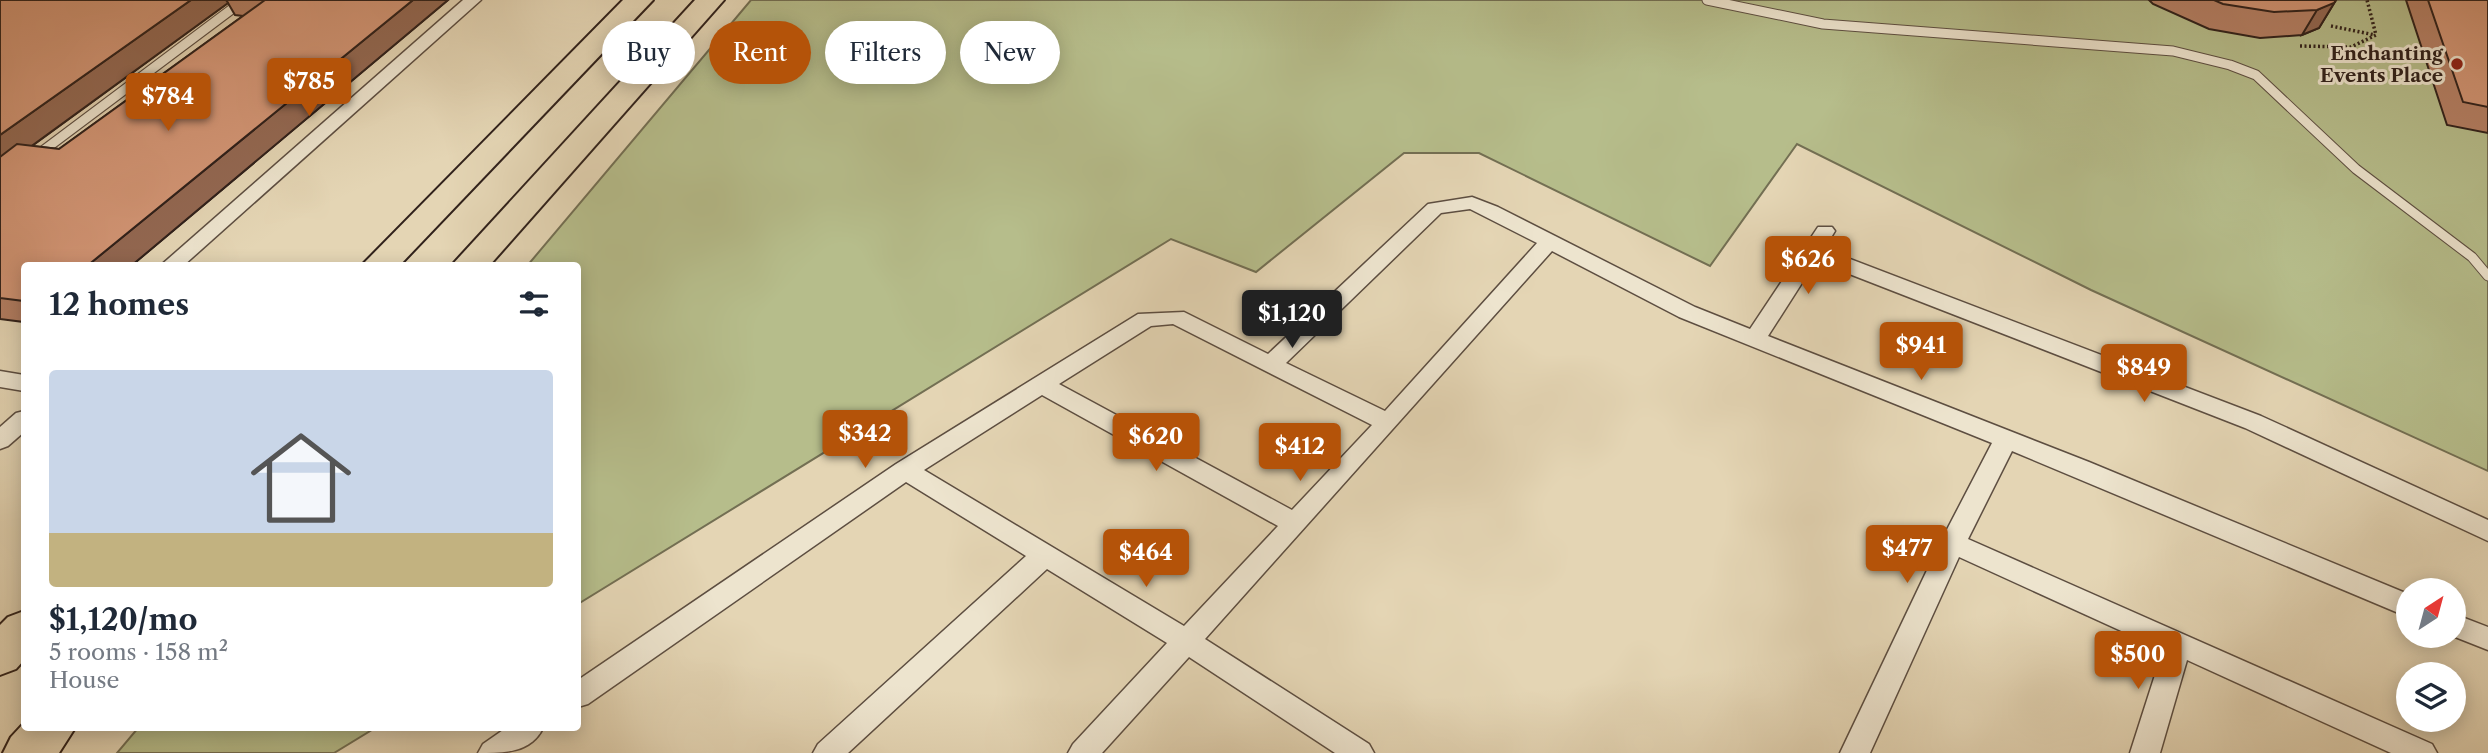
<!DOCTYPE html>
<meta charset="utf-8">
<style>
:root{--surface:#fff;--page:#f6f6f7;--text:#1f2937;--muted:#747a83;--line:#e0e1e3;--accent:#b45309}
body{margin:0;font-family:"Libre Caslon Text",serif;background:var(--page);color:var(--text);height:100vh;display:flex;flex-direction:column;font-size:26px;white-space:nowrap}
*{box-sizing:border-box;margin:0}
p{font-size:23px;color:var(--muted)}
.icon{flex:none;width:38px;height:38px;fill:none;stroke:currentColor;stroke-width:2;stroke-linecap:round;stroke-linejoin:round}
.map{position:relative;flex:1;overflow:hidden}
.drawer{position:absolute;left:21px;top:262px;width:560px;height:469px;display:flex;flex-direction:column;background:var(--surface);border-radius:7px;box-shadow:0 4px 18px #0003}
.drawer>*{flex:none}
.top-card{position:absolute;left:602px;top:21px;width:665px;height:63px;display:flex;gap:14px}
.needle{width:46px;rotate:36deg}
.tools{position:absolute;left:2396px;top:578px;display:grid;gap:14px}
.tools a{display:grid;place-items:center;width:70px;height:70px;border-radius:50%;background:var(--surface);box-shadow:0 4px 18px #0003;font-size:35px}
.price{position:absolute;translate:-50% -60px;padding:0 16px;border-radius:7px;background:var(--accent);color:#fff;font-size:23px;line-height:46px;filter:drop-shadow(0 2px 4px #0008)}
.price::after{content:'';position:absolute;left:50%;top:42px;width:21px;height:16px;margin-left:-10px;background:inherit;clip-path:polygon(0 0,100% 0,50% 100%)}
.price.active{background:#222;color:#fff}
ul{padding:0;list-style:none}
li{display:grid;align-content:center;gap:14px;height:371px;padding:0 28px}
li+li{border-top:2px solid var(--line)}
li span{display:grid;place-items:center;height:217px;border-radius:7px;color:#555}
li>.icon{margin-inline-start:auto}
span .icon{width:126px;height:126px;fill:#fffc;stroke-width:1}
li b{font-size:30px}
h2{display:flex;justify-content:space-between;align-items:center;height:84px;padding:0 28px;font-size:30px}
.pill{padding:0 24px;border-radius:32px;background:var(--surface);box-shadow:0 4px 18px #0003;font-size:24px;line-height:63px}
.pill.active{background:var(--accent);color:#fff}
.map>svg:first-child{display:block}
</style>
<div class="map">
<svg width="2488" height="753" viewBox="0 0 2488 753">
<rect width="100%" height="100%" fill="#e4d5b4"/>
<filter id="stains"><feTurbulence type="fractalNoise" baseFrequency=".00286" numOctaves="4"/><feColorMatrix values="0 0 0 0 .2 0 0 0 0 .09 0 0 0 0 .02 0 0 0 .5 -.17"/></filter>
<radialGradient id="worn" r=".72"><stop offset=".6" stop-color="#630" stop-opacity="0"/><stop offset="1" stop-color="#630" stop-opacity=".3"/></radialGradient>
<g fill="#b6bd8b" stroke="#736f53" stroke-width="2">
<polygon points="751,0 2488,0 2488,471 2091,290 1797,144 1710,266 1479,153 1404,153 1256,272 1171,239 578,604 578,266 527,266"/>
<polygon points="138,728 375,728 334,753 117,753"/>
</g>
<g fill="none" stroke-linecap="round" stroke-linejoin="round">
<defs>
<g id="service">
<polyline points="1707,0 1823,24 2173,51 2230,65 2256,75 2356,169 2472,257 2488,276"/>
<polyline points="36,156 244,0"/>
</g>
<g id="minor">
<polygon points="463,0 481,0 183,266 160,266"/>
<path d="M1472 197 1498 207 1695 307 1750 329 1818 227H1832L1835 231 1824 249 2261 416 2488 520V541L2245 428 1816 261 1768 336 2089 462 2408 594V617L2012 451 1968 539 2432 744 2437 753H2391L2187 660 2160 753H2130L2163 650 1959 557 1870 753H1840L1940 543 1992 443 1679 317 1552 251 1205 639 1369 744 1374 753H1335L1189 657 1102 753H1068L1073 744 1167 643 1047 569 848 753H813L818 744 1026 556 906 482 588 704 578 707V680L896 464 1138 314 1184 312 1268 354 1428 204ZM1470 209 1537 243 1385 411 1286 363 1441 213ZM1173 324 1372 425 1292 510 1059 384 1151 326ZM1042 395 1278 526 1184 626 924 470Z"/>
<polygon points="0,371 24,375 24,391 0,387"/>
<polygon points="24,411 24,432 8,446 0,449 0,427 16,413"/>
<polygon points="2454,614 2488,627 2488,650 2450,635 2454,635"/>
<path d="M506 728H543C531 753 504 753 478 753L483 744Z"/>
</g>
<g id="motorway">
<polygon points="623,0 653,0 399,266 361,266"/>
<polygon points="695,0 724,0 489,266 451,266"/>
<polygon points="24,611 24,660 16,669 0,675 0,625 8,617"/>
<polygon points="24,723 24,728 75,728 59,753 3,753 11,737"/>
</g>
</defs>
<use href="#service" stroke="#5d4e41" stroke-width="11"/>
<use href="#minor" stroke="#5d4e41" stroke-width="3"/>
<use href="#motorway" stroke="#30211b" stroke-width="4"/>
<g stroke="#30211b" stroke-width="3.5" stroke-dasharray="2 2.5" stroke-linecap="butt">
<polyline points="2331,26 2375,35"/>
<polyline points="2300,46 2351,47 2376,35 2367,0"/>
</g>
<use href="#service" stroke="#ede4ce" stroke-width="9"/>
<use href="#minor" fill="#ede4ce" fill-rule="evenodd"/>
<use href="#motorway" fill="#e4d5b4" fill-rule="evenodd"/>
</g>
<g fill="#b58065" stroke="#30211b" stroke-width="2" fill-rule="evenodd">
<path d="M0 0H448L131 266H24V322L0 319ZM228 3 235 15 243 16 59 149 32 146Z"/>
<polygon points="2149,0 2336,0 2319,28 2302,35 2260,38 2209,29 2153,4"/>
<polygon points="2406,0 2488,0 2488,133 2447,125"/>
</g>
<g fill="#936852" stroke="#30211b" stroke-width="2">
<polygon points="191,0 226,0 228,3 11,161 0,174 0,135"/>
<polygon points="413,0 448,0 131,266 87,266"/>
<polygon points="2336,0 2319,28 2302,35 2317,10"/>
</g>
<g fill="#d29575" stroke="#30211b" stroke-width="2">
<polygon points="0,0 191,0 0,135"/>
<polygon points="265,0 413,0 87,266 24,266 24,301 0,298 0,157 17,144 59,149"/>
<polygon points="2214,0 2336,0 2334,3 2317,10 2274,12 2223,4"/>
<polygon points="2428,0 2488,0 2488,107 2463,102"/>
</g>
<circle fill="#8f2418" stroke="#ede4ce" stroke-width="2.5" cx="2457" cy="64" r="7"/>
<g text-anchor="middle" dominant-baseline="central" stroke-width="6" stroke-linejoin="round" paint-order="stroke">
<g font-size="19" font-weight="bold" fill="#30211b" stroke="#ede4ce" text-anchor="end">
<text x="2443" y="53">Enchanting<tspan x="2443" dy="22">Events Place</tspan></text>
</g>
</g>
<rect width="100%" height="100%" filter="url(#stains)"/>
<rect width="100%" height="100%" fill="url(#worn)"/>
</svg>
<div class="tools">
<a><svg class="needle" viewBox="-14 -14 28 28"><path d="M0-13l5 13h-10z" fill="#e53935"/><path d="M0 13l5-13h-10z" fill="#747a83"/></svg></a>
<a><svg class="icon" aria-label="layers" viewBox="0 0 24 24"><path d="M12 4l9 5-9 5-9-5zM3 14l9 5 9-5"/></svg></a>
</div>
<b class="price" style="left:309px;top:118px">$785</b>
<b class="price" style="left:168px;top:133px">$784</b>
<b class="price" style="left:1808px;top:296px">$626</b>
<b class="price active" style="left:1292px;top:350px">$1,120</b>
<b class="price" style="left:1921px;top:382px">$941</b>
<b class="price" style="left:2144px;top:404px">$849</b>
<b class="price" style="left:865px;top:470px">$342</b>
<b class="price" style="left:1156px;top:473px">$620</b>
<b class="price" style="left:1300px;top:483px">$412</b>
<b class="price" style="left:1907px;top:585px">$477</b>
<b class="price" style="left:1146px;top:589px">$464</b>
<b class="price" style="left:2138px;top:691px">$500</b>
<div class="top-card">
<a class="pill">Buy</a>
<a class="pill active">Rent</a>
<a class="pill">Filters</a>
<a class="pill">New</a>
</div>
<section class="drawer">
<h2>12 homes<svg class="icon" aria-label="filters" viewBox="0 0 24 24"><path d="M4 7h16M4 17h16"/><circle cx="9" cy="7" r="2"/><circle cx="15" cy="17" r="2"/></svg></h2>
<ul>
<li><span style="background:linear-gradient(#c9d6e8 75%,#c2b280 0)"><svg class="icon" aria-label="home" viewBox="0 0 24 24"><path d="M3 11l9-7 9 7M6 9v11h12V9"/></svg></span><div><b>$1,120/mo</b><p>5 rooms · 158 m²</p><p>House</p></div></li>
</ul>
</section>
</div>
